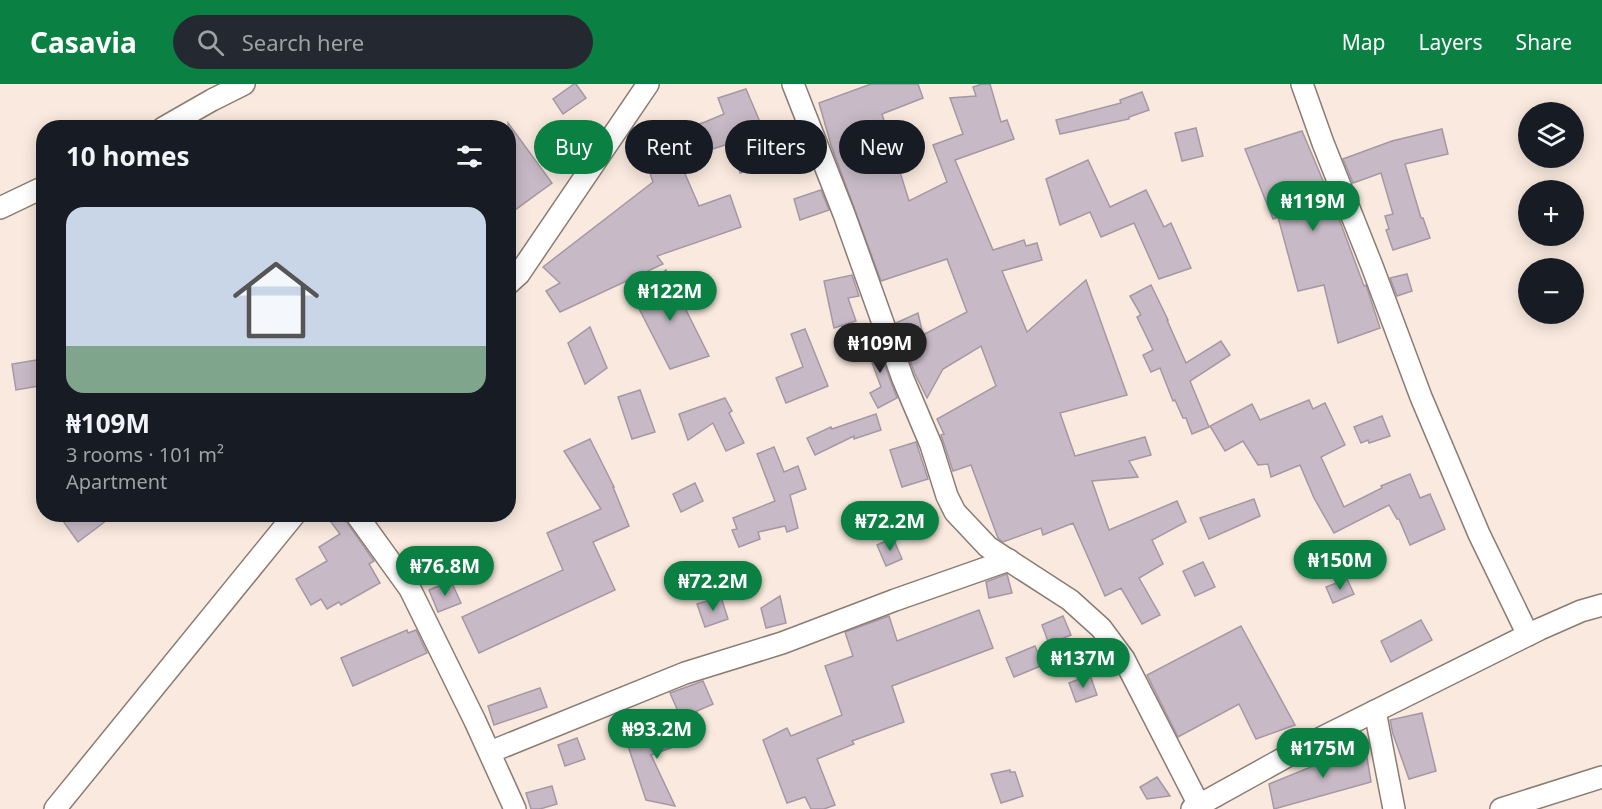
<!DOCTYPE html>
<meta charset="utf-8">
<style>
:root{--surface:#171b24;--page:#242831;--text:#f1f3f6;--muted:#9ea1a6;--accent:#0b8043}
body{margin:0;font-family:"Noto Sans",sans-serif;background:var(--page);color:var(--text);height:100vh;display:flex;flex-direction:column;font-size:22px;white-space:nowrap}
*{box-sizing:border-box;margin:0}
p{font-size:20px;color:var(--muted)}
.icon{flex:none;width:33px;height:33px;fill:none;stroke:currentColor;stroke-width:2;stroke-linecap:round;stroke-linejoin:round}
.map{position:relative;flex:1;overflow:hidden}
.panel{position:absolute;left:36px;top:36px;width:480px;height:402px;display:flex;flex-direction:column;background:var(--surface);border-radius:24px;box-shadow:0 3px 15px #0003}
.panel>*{flex:none}
.guide{position:absolute;left:534px;top:36px;width:570px;height:54px;display:flex;gap:12px}
.buttons{position:absolute;left:1518px;top:18px;display:grid;gap:12px}
.buttons a{display:grid;place-items:center;width:66px;height:66px;border-radius:50%;background:var(--surface);box-shadow:0 3px 15px #0003;font-size:30px}
.price{position:absolute;translate:-50% -51px;padding:0 14px;border-radius:21px;background:var(--accent);color:#fff;font-size:20px;line-height:39px;filter:drop-shadow(0 2px 3px #0008)}
.price::after{content:'';position:absolute;left:50%;top:36px;width:18px;height:14px;margin-left:-9px;background:inherit;clip-path:polygon(0 0,100% 0,50% 100%)}
.price.selected{background:#222;color:#fff}
ul{padding:0;list-style:none}
li{display:grid;align-content:center;gap:12px;height:318px;padding:0 30px}
li span{display:grid;place-items:center;height:186px;border-radius:18px;color:#555}
li>.icon{margin-inline-start:auto}
span .icon{width:108px;height:108px;fill:#fffc;stroke-width:1}
li b{font-size:26px}
h2{display:flex;justify-content:space-between;align-items:center;height:72px;padding:0 30px;font-size:26px}
.pill{padding:0 21px;border-radius:27px;background:var(--surface);box-shadow:0 3px 15px #0003;font-size:21px;line-height:54px}
.pill.selected{background:var(--accent);color:#fff}
header{display:flex;align-items:center;gap:36px;box-sizing:border-box;height:84px;padding:0 30px;background:var(--accent);color:#fff}
header strong{font-size:28px}
nav{display:flex;gap:33px;margin-inline-start:auto;font-size:21px}
.search{width:420px;height:54px;background:var(--page);display:flex;align-items:center;gap:15px;box-sizing:border-box;padding:0 21px;border-radius:33px;color:var(--muted);font-size:22px}
.map>svg:first-child{display:block}
</style>
<header>
<strong>Casavia</strong>
<div class="search"><svg class="icon" aria-label="search" viewBox="0 0 24 24"><circle cx="10" cy="10" r="6"/><path d="M15 15l6 6"/></svg>Search here</div>
<nav><a>Map</a><a>Layers</a><a>Share</a></nav>
</header>
<div class="map">
<svg width="1602" height="725" viewBox="0 0 1602 725">
<rect width="100%" height="100%" fill="#f9e9de"/>
<g fill="#c7bac6" stroke="#a598a4" stroke-width="1.5">
<polygon points="574,0 576,0 586,14 563,30 553,15"/>
<polygon points="871,0 918,0 923,14 882,30 909,117 947,98 933,61 963,50 950,14 976,12 973,3 982,0 990,0 1001,38 1007,36 1014,55 955,76 993,166 1024,156 1026,162 1037,159 1042,176 1002,187 1027,248 1086,196 1127,311 1060,329 1075,372 1145,353 1151,371 1129,377 1138,393 1092,397 1109,446 1177,417 1186,438 1152,456 1163,480 1139,494 1160,531 1142,540 1121,504 1105,512 1073,439 1043,451 1041,444 1003,458 998,454 971,381 953,387 941,351 944,350 937,335 996,302 981,262 943,285 927,314 915,290 896,239 918,229 923,251 967,228 947,175 881,197 831,61 819,19"/>
<polygon points="746,5 766,52 769,51 778,78 740,89 731,59 679,76 699,122 730,111 741,143 657,172 663,180 560,228 546,207 560,199 543,183 653,98 640,60 705,38 724,30 718,14"/>
<polygon points="1142,8 1149,26 1129,33 1129,35 1060,50 1056,36 1121,19 1120,16"/>
<polygon points="508,39 552,99 508,131"/>
<polygon points="1196,44 1203,72 1182,77 1175,49"/>
<polygon points="1442,45 1448,70 1405,80 1421,134 1423,134 1430,154 1393,166 1386,146 1389,145 1385,132 1393,130 1381,89 1353,99 1343,75 1392,57"/>
<polygon points="1302,47 1338,132 1364,202 1366,201 1380,244 1338,259 1324,201 1298,207 1278,133 1273,135 1245,65"/>
<polygon points="1088,76 1110,123 1146,106 1164,143 1171,139 1191,184 1159,195 1134,139 1101,153 1090,128 1060,141 1046,95"/>
<polygon points="821,106 829,126 800,136 794,115"/>
<polygon points="666,186 709,272 670,285 632,211"/>
<polygon points="1407,190 1412,207 1397,212 1390,194"/>
<polygon points="852,191 859,212 848,214 856,237 834,244 824,197"/>
<polygon points="1151,201 1168,236 1167,236 1186,279 1221,257 1230,271 1190,297 1209,343 1192,350 1186,334 1183,334 1175,316 1173,317 1160,284 1151,288 1143,271 1153,266 1137,233 1141,231 1130,212"/>
<polygon points="590,243 607,284 585,300 568,259"/>
<polygon points="805,245 828,302 786,319 776,294 803,283 791,250"/>
<polygon points="873,250 897,314 878,324 870,309 881,303 863,254"/>
<polygon points="36,276 44,289 44,301 16,306 12,280"/>
<polygon points="640,306 655,348 632,355 618,313"/>
<polygon points="725,314 732,327 729,329 744,359 726,367 713,339 688,356 679,330"/>
<polygon points="1309,316 1313,325 1325,319 1345,361 1321,373 1344,423 1382,404 1381,402 1410,390 1420,414 1430,410 1445,445 1410,461 1399,435 1397,435 1389,421 1334,449 1314,414 1300,381 1271,393 1268,380 1258,381 1243,357 1225,367 1210,342 1252,320 1260,336"/>
<polygon points="876,330 881,346 854,355 854,352 815,371 807,354 831,343 832,345"/>
<polygon points="1382,332 1390,352 1369,359 1368,356 1361,359 1354,343"/>
<polygon points="590,355 614,403 613,403 629,442 593,458 615,506 479,569 462,533 563,486 547,449 601,425 564,367"/>
<polygon points="916,358 928,395 902,403 890,366"/>
<polygon points="774,363 784,388 798,382 806,405 790,411 798,444 787,448 785,442 758,448 760,455 739,463 732,446 737,445 733,434 775,417 757,370"/>
<polygon points="695,399 703,417 681,428 673,410"/>
<polygon points="1254,415 1260,432 1209,455 1200,434"/>
<polygon points="58,430 115,430 78,458"/>
<polygon points="325,430 343,430 346,437 374,477 369,480 380,499 341,521 339,518 327,525 321,515 311,521 296,495 327,477 319,463 340,450"/>
<polygon points="893,454 902,475 886,482 877,461"/>
<polygon points="1203,478 1215,503 1195,512 1183,487"/>
<polygon points="1007,490 1012,509 989,514 986,498"/>
<polygon points="1347,495 1354,510 1333,519 1326,503"/>
<polygon points="451,497 461,519 438,528 429,506"/>
<polygon points="780,512 786,539 766,544 761,524"/>
<polygon points="721,513 728,535 705,543 697,520"/>
<polygon points="979,526 993,564 892,602 904,638 852,657 854,660 817,675 835,721 824,725 811,725 805,713 787,719 763,656 787,644 791,652 842,631 825,582 853,572 845,548 889,532 897,557"/>
<polygon points="1063,532 1071,551 1049,560 1042,541"/>
<polygon points="1421,536 1432,556 1391,578 1381,557"/>
<polygon points="1241,542 1295,641 1256,655 1239,620 1178,653 1147,591"/>
<polygon points="407,546 408,549 416,546 427,569 353,602 341,574"/>
<polygon points="1035,562 1043,581 1014,593 1006,574"/>
<polygon points="1090,591 1097,611 1076,618 1069,599"/>
<polygon points="703,597 713,620 681,634 670,609"/>
<polygon points="540,604 547,623 494,641 488,622"/>
<polygon points="1422,629 1436,687 1409,695 1393,650 1390,636"/>
<polygon points="687,637 693,656 651,671 675,722 646,716 628,662 662,646"/>
<polygon points="577,654 585,675 565,682 558,661"/>
<polygon points="1365,661 1371,698 1274,725 1269,700"/>
<polygon points="1010,686 1010,688 1015,688 1023,712 1001,719 991,690"/>
<polygon points="1157,693 1170,712 1147,715 1140,703"/>
<polygon points="552,702 557,720 540,725 531,725 526,709"/>
</g>
<g fill="none" stroke-linecap="round" stroke-linejoin="round">
<defs>
<g id="minor">
<polyline points="793,0 844,130 903,295 931,361 947,412 955,428 988,463 1070,516 1101,544 1124,575 1199,721"/>
<polyline points="1302,0 1323,59 1372,182 1421,313 1479,450 1528,551"/>
<polyline points="163,44 212,16 244,0"/>
<polyline points="0,124 44,103"/>
<polyline points="508,200 519,190 648,0"/>
<polyline points="356,430 410,505 475,637 515,725"/>
<polyline points="1375,627 1394,725"/>
<polyline points="490,668 685,589 782,559 895,516 1009,476"/>
<polyline points="55,725 295,430"/>
<polyline points="1192,725 1311,659 1540,545 1581,527 1602,521"/>
<polyline points="1501,725 1602,693"/>
</g>
</defs>
<use href="#minor" stroke="#8a7c72" stroke-width="24"/>
<use href="#minor" stroke="#fff" stroke-width="21"/>
</g>
</svg>
<div class="buttons">
<a><svg class="icon" aria-label="layers" viewBox="0 0 24 24"><path d="M12 4l9 5-9 5-9-5zM3 14l9 5 9-5"/></svg></a>
<a>+</a>
<a>−</a>
</div>
<b class="price" style="left:1313px;top:148px">₦119M</b>
<b class="price" style="left:670px;top:238px">₦122M</b>
<b class="price selected" style="left:880px;top:290px">₦109M</b>
<b class="price" style="left:890px;top:468px">₦72.2M</b>
<b class="price" style="left:1340px;top:507px">₦150M</b>
<b class="price" style="left:445px;top:513px">₦76.8M</b>
<b class="price" style="left:713px;top:528px">₦72.2M</b>
<b class="price" style="left:1083px;top:605px">₦137M</b>
<b class="price" style="left:657px;top:676px">₦93.2M</b>
<b class="price" style="left:1323px;top:695px">₦175M</b>
<div class="guide">
<a class="pill selected">Buy</a>
<a class="pill">Rent</a>
<a class="pill">Filters</a>
<a class="pill">New</a>
</div>
<section class="panel">
<h2>10 homes<svg class="icon" aria-label="filters" viewBox="0 0 24 24"><path d="M4 7h16M4 17h16"/><circle cx="9" cy="7" r="2"/><circle cx="15" cy="17" r="2"/></svg></h2>
<ul>
<li><span style="background:linear-gradient(#c9d6e8 75%,#7fa58c 0)"><svg class="icon" aria-label="home" viewBox="0 0 24 24"><path d="M3 11l9-7 9 7M6 9v11h12V9"/></svg></span><div><b>₦109M</b><p>3 rooms · 101 m²</p><p>Apartment</p></div></li>
</ul>
</section>
</div>
